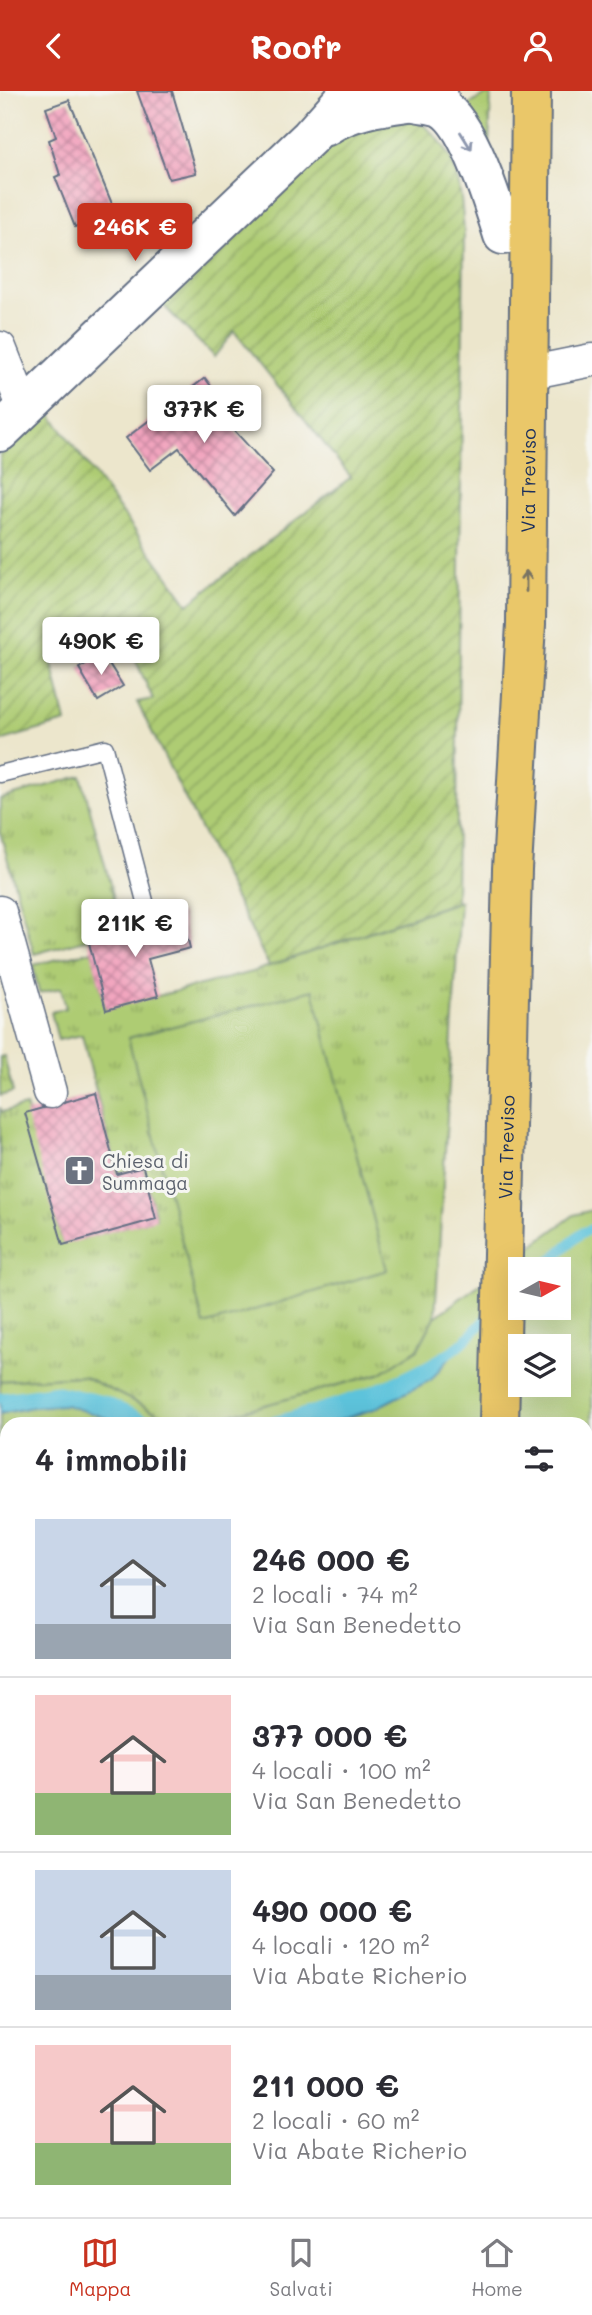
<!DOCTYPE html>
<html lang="it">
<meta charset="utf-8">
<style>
:root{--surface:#fff;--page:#f7f7f7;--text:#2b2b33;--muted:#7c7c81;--line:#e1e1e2;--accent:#c8321e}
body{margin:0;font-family:Mali,sans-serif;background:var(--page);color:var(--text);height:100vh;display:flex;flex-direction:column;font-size:26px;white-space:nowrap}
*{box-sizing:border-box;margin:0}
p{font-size:23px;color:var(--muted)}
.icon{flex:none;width:38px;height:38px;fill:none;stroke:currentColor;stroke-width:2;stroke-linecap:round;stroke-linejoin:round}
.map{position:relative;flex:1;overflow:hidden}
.sheet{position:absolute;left:0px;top:1326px;width:593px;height:800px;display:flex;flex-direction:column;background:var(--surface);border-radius:21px 21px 0 0;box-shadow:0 7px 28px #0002}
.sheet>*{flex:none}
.needle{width:46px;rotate:82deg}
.tools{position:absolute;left:508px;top:1166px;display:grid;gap:14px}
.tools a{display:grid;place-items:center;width:63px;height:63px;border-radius:0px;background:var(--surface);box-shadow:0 7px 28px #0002;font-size:35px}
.price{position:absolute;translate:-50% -60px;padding:0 16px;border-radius:7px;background:#fff;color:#222;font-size:23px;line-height:46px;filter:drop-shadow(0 2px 4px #0008)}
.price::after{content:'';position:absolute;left:50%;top:42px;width:21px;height:16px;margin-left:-10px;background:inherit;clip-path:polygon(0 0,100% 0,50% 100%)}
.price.active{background:var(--accent);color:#fff}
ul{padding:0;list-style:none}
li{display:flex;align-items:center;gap:21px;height:175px;padding:0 35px}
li+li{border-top:2px solid var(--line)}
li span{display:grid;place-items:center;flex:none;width:196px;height:140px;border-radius:0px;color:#555}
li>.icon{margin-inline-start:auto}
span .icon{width:84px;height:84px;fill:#fffc;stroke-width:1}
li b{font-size:30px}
h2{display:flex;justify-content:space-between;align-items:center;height:84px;padding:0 35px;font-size:30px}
header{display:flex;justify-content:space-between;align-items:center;height:91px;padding:0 35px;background:var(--accent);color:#fff;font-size:32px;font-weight:700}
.dock{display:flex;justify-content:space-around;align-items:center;height:98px;border-top:2px solid var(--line);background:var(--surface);font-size:19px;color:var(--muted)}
.dock a{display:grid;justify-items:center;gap:4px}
.dock .active{color:var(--accent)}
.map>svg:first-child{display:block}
</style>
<header><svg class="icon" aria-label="back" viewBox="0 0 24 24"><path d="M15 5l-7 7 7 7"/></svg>Roofr<svg class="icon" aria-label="person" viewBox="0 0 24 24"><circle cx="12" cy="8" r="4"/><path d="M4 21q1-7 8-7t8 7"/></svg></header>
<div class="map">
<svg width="592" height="2126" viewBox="0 0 592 2126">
<defs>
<pattern id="grass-tufts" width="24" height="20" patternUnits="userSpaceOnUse" patternTransform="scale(1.75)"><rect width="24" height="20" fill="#aecc73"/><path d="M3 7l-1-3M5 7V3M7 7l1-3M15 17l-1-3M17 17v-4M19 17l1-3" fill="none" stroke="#8da662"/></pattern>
<pattern id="garden-furrows" width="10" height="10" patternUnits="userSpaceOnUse" patternTransform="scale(1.75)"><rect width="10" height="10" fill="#aecc73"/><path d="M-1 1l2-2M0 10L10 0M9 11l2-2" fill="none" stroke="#8da662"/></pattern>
<pattern id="building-cross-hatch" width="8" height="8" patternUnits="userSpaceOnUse" patternTransform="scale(1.75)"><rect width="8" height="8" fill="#f2a4be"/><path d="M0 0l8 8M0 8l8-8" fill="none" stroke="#c3869e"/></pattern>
</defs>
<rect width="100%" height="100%" fill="#f6f6f2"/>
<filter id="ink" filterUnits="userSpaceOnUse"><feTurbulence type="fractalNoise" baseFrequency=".0143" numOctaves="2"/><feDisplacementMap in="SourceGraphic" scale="14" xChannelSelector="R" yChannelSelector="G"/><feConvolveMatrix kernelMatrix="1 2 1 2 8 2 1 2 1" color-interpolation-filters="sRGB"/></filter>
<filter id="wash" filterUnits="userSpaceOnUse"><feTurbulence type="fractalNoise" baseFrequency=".00686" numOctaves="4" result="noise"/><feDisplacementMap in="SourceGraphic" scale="28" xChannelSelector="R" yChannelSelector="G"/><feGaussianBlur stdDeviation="1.57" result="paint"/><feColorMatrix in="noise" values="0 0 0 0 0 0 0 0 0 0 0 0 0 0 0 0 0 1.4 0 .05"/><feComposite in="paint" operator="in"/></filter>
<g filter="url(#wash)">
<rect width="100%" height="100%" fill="#ece6cc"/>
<g fill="url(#grass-tufts)" stroke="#647e68" stroke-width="2">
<polygon points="491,1 489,54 459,19"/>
<polygon points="81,685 119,826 85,835 88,848 34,863 0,741 0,708"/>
<polygon points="460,810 435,1226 418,1258 379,1283 203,1331 165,1326 83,1285 0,1290 0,1016 2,1021 26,1015 63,1153 156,1127 143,1077 117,1083 82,944 58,949 51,921 66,917 61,897 39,902 33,874 92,860 106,918 252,881"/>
<polygon points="4,965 13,1001 0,1005 0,966"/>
</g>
<g fill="#aecc73" stroke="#647e68" stroke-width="2" fill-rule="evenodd">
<polygon points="313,899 387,1179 204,1234 128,947"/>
<path d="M592 1119V2126H0V1290L83 1285 165 1326 203 1331 379 1283 418 1258 435 1226 574 1124ZM520 1178H558V1216H520ZM520 1255H558V1293H520ZM7 1334H586V2119H7Z"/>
</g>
<path fill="url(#garden-furrows)" stroke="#647e68" stroke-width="2" d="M414 28C458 53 461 96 464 142L456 811 269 875 137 611 153 608 121 536 50 563 66 631 0 650V360L45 315 188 513 351 386 234 240 214 266 161 212 339 37Z"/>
<g fill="#5dc3db" stroke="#3c799c" stroke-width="2">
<polygon points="458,1256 431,1289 374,1318 327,1333 260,1333 350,1310 413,1282"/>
<polygon points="55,1299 105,1310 158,1333 126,1333 65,1314 33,1316 0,1323 0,1307"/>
</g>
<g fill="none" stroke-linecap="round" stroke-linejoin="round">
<g stroke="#5dc3db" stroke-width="10">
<polyline points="541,1178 581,1142 592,1138"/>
<polyline points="0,1307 55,1299 105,1310 158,1334"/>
<path d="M260 1334C328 1316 396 1297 456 1257 469 1248 479 1233 491 1223"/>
</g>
</g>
<g id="blocks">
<g fill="url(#building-cross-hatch)">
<polygon points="137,0 172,0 196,82 169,88"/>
<polygon points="69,9 115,120 75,136 55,86 60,84 49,49 56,46 46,17"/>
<polygon points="205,287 229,319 221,325 273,382 235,425 179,357 150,379 126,347"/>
<polygon points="103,563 123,595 98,610 79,577"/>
<polygon points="181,822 190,857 148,868 158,905 106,919 88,848"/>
<polygon points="96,1002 117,1083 143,1076 156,1128 63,1154 25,1022"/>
</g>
</g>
</g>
<g filter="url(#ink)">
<use href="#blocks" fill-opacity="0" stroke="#646f84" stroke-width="2"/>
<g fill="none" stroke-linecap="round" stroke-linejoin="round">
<defs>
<polyline id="service" points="0,683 105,657 147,818"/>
<g id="minor">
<polyline points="0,257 25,320"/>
<polyline points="528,282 592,269"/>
<polyline points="0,821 50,1001"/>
</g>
<g id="tertiary">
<path d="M415 11C423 13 435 13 442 17 469 33 494 115 503 144"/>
<path d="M326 35C360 13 400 14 439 6"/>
<polyline points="0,341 310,46 351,0"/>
</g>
<g id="primary">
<path id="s1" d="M499 1334 512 778 526 533 531 0"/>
<polyline points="489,2126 490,2119"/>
</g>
</defs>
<use href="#service" stroke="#646f84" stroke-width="19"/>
<use href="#minor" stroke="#646f84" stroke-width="35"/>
<use href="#tertiary" stroke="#646f84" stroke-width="42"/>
<use href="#primary" stroke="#646f84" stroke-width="42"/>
<use href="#service" stroke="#fff" stroke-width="16"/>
<use href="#minor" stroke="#fff" stroke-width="32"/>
<use href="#tertiary" stroke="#fff" stroke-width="38"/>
<use href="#primary" stroke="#eac769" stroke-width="38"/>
</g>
<defs><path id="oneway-shaft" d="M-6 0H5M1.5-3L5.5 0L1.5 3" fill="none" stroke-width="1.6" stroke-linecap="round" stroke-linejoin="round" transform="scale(1.75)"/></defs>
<use stroke="#8d97ae" href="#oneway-shaft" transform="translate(466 50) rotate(58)"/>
<use stroke="#787363" href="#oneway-shaft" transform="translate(526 490) rotate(-90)"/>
</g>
<defs>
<symbol id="church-square" viewBox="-11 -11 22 22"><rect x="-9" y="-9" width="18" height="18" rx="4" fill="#6b7280" stroke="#f6f6f2"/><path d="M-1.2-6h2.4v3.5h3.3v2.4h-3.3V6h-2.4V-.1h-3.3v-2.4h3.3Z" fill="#fff"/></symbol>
</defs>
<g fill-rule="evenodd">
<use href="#church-square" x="62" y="1062" width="35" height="35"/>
</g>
<g text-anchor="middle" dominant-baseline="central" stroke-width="6" stroke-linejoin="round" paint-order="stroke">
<g font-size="19" fill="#1b2f5e" stroke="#f6f6f2">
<text stroke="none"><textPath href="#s1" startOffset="945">Via Treviso</textPath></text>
<text stroke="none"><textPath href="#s1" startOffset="278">Via Treviso</textPath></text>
</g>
<g font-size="19" fill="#5b616d" stroke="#f6f6f2" text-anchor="start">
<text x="102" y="1069">Chiesa di<tspan x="102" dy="22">Summaga</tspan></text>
</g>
</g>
</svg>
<div class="tools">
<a><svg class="needle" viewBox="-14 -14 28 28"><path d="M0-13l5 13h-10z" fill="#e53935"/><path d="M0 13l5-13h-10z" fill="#7c7c81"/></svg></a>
<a><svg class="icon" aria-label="layers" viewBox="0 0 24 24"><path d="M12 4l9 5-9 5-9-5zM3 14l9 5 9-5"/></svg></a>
</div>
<b class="price active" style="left:135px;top:172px">246K €</b>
<b class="price" style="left:204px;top:354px">377K €</b>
<b class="price" style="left:101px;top:586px">490K €</b>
<b class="price" style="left:135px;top:868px">211K €</b>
<section class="sheet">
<h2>4 immobili<svg class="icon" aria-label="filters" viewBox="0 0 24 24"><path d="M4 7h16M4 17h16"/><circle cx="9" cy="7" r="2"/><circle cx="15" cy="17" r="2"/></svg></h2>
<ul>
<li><span style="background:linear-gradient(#c9d6e8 75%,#9aa5b1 0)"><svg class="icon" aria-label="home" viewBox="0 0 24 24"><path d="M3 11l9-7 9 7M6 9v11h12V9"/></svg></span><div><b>246 000 €</b><p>2 locali · 74 m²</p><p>Via San Benedetto</p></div></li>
<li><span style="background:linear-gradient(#f6c9c9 70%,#8fb573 0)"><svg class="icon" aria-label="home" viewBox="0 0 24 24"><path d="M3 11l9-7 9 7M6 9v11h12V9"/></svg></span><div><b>377 000 €</b><p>4 locali · 100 m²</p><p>Via San Benedetto</p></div></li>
<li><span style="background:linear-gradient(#c9d6e8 75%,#9aa5b1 0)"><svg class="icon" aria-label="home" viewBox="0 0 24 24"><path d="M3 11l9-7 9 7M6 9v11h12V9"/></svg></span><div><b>490 000 €</b><p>4 locali · 120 m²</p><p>Via Abate Richerio</p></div></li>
<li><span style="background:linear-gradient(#f6c9c9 70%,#8fb573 0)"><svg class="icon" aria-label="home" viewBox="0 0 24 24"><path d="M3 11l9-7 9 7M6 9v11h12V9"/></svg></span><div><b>211 000 €</b><p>2 locali · 60 m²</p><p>Via Abate Richerio</p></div></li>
</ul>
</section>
</div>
<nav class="dock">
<a class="active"><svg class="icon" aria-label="map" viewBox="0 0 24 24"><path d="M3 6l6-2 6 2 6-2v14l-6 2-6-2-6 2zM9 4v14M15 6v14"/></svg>Mappa</a>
<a><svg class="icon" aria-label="saved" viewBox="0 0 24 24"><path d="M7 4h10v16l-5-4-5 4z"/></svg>Salvati</a>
<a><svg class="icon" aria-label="home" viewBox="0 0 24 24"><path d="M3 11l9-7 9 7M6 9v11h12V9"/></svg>Home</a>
</nav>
